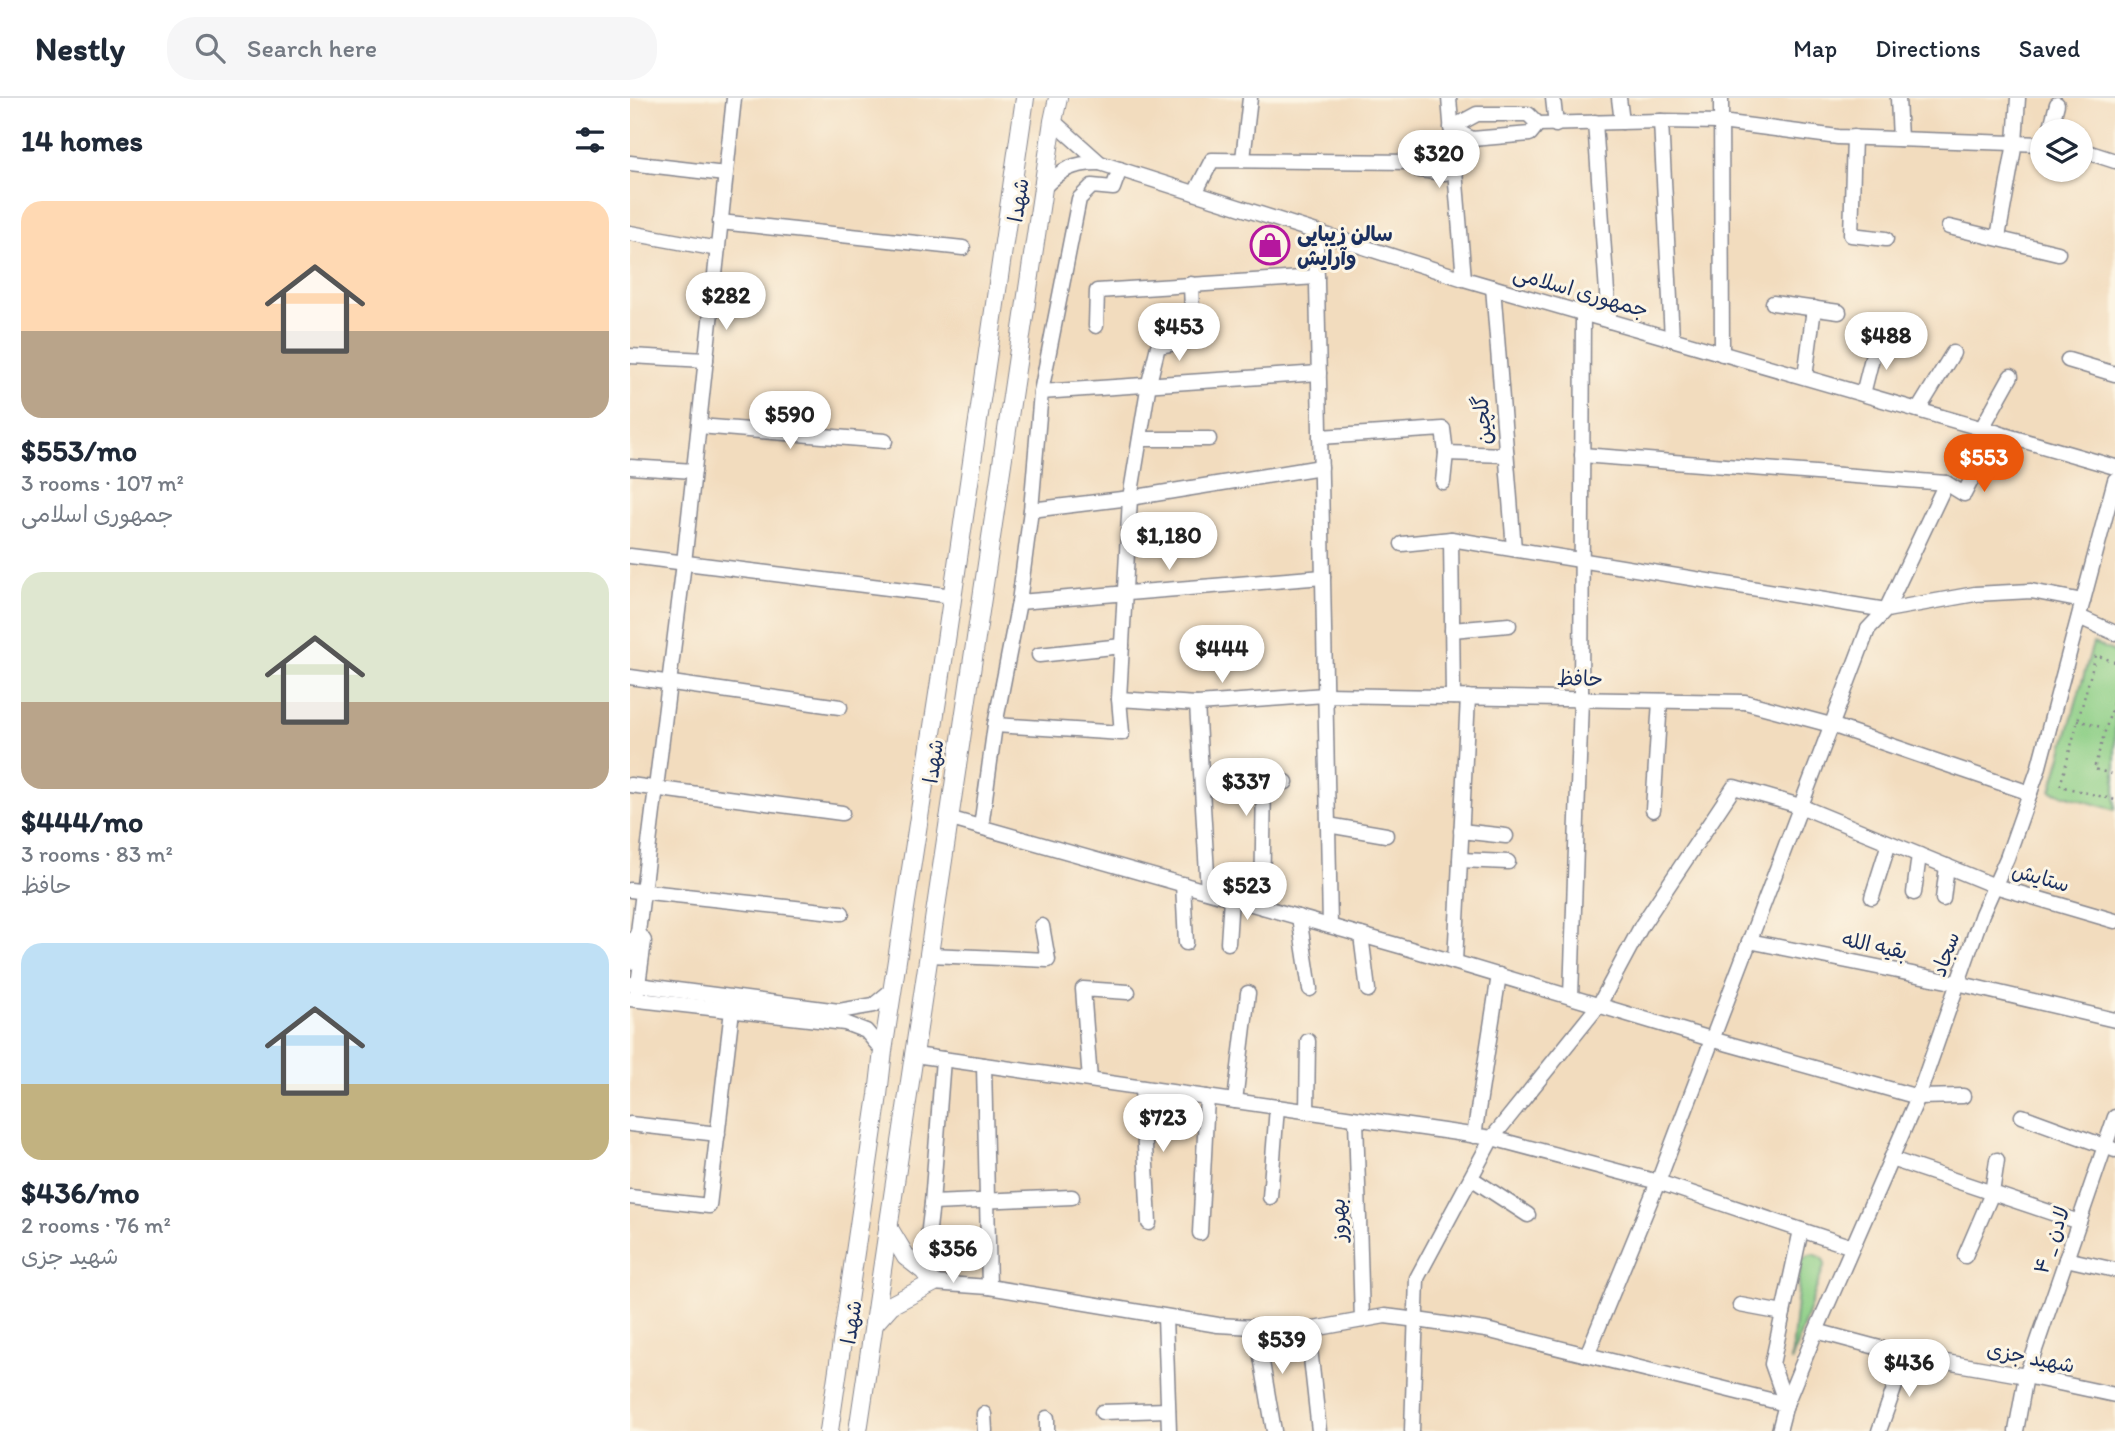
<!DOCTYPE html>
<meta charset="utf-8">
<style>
:root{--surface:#fff;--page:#f6f6f7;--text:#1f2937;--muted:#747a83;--line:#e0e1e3;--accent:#ea580c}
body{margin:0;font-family:Itim,"Playpen Sans Arabic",sans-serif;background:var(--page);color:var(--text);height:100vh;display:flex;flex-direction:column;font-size:26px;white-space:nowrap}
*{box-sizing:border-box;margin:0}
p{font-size:23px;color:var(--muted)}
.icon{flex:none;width:38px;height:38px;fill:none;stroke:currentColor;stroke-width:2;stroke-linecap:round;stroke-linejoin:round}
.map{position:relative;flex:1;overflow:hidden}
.sheet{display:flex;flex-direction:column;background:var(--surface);width:630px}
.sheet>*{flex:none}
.tools{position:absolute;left:1400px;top:21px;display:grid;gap:14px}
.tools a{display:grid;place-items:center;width:63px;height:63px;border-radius:50%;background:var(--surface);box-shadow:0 2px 5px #0004;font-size:35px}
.price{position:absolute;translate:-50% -60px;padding:0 16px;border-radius:24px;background:#fff;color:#222;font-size:23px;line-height:46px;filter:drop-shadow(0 2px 4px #0008)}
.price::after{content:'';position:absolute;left:50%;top:42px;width:21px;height:16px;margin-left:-10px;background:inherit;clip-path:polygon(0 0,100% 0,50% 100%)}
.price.selected{background:var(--accent);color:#fff}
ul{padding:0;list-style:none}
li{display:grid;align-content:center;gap:14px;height:371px;padding:0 21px}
li span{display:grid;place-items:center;height:217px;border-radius:21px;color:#555}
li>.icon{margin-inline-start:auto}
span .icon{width:126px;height:126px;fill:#fffc;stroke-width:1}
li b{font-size:30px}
h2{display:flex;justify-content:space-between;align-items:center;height:84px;padding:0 21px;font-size:30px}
header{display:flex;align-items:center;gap:42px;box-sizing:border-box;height:98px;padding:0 35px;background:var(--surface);border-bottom:2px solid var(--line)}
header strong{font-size:33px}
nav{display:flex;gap:38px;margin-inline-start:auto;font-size:24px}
.search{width:490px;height:63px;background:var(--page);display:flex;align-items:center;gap:18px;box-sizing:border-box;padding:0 24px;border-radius:28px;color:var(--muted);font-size:26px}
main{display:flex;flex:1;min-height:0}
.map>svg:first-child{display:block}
</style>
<header>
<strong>Nestly</strong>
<div class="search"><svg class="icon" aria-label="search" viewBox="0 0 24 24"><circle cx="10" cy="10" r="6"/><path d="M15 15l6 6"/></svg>Search here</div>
<nav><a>Map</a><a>Directions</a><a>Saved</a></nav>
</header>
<main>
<section class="sheet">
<h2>14 homes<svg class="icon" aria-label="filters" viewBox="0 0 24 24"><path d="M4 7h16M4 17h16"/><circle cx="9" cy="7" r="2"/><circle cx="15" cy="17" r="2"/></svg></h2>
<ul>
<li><span style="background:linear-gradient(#ffd9b3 60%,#b9a48a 0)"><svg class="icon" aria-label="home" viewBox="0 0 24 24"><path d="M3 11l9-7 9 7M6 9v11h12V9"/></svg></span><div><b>$553/mo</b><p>3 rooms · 107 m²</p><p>جمهوری اسلامی</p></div></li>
<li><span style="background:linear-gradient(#dfe7d0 60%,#b9a48a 0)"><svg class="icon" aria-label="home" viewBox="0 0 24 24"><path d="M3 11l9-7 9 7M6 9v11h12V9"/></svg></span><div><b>$444/mo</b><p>3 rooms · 83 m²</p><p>حافظ</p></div></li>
<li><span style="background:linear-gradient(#bfe0f5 65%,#c2b280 0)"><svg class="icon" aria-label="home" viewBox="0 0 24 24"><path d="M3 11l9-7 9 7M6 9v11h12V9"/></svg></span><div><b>$436/mo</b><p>2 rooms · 76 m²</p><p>شهید جزی</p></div></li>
</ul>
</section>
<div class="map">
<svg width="1485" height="1333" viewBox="0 0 1485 1333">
<rect width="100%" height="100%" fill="#fcf5e5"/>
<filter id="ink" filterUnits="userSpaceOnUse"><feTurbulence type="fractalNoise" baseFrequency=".0143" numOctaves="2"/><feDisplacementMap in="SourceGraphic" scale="14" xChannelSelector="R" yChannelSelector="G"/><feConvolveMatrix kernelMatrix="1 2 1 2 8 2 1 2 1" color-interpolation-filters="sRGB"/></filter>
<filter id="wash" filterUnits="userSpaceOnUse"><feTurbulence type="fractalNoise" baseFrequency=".00686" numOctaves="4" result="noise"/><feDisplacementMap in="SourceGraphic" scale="28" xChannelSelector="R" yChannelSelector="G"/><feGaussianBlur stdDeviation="1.57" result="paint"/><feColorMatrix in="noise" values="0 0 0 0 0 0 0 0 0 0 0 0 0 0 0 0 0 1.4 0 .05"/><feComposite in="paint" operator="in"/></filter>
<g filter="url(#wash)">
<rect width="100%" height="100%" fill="#f2dcbe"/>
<g fill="#8ecf87" stroke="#547f72" stroke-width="2">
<polygon points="1463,545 1485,554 1485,712 1421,693"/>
<polygon points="1184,1156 1192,1160 1195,1165 1161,1264 1171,1163 1176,1158"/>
</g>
</g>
<g filter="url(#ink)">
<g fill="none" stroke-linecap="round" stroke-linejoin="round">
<defs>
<g id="minor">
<polyline points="819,0 834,181"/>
<polyline points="923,0 926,27"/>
<polyline points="989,0 992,24"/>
<polyline points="1091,0 1092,256"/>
<polyline points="1268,0 1270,41"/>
<polygon points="847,16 898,16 908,26 900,36 842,41 821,30"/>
<polyline points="423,23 470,65 834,181 1485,369"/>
<polyline points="1031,23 1042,241"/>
<polyline points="965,24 979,223"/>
<polyline points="908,26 1031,23 1091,24 1208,39 1412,46"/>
<polyline points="1420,33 1427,6"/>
<polyline points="1224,39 1221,137 1256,141"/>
<polyline points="1451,52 1485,63"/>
<polygon points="795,59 816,59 824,65 815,75 789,72 783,64"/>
<polyline points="613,61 620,0"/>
<polyline points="0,65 95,76"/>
<path d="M412 91C432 71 442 65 470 65"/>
<polyline points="565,95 582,62 783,64"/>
<polyline points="90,124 333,150"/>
<polyline points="1319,129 1428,155"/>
<polyline points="0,135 88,151"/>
<polyline points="686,135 700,828"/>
<polyline points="1368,139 1385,45 1388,0"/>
<polyline points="863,189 884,451"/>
<polyline points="1143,205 1209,214"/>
<polyline points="466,228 467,193 687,179"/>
<polyline points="0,258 76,262"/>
<polyline points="1438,262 1485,276"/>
<polyline points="1175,279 1184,210"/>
<polyline points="411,294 689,275"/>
<polyline points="1233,296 1246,244"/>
<polyline points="1288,312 1323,255"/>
<polyline points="69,328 255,343"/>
<polyline points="1352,330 1381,278"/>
<polyline points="690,339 813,331 816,355 876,357"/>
<polyline points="510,341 579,341"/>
<polyline points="0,369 64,373"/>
<polyline points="813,384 816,355"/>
<polyline points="1316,385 1334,396 1366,334"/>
<polyline points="401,412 500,400 691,369"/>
<polyline points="821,441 823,599"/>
<polyline points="772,446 821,441 1256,512 1316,385 952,357"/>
<polyline points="0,458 323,498"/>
<polyline points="389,504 693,479"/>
<polyline points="1449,519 1485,535"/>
<polyline points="822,532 879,527"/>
<polyline points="409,557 492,548"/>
<polyline points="0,579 210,609"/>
<polyline points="489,601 567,606 695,597 1115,604 1201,627 1400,695"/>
<polyline points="567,606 578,793"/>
<polyline points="365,627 492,635 489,601 500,400 519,285 528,248 563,242 561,186"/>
<polyline points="0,687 212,715"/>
<polyline points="1023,712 1030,603"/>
<polyline points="318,720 777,850 1081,941 1288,999 1333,998"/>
<polyline points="698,727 756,737"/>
<polyline points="351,729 365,627 389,504 401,412 411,294 449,101 462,88 483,90 490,71"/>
<polyline points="831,733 876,738"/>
<polyline points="830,762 878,764"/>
<polyline points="553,786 556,845"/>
<polyline points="0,792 212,815"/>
<polyline points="1284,795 1289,757"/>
<polyline points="1242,799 1259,745"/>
<polyline points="1313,801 1317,768"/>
<polyline points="632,809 634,682 656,684"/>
<polyline points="669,819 680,891"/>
<polyline points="731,837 738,892"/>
<polyline points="1119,843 1327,885 1485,922"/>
<polyline points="598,845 601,800"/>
<polyline points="299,857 418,862 412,828"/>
<polyline points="0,864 3,844 8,834 54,465 104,0"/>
<polyline points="825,864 838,599"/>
<polyline points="0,886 209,913 244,907 262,892"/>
<polyline points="7,894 14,843 8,834"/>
<polyline points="941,899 951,601 953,215"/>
<polyline points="0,901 215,925 236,933 253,953"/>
<polyline points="285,957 862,1040 1028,1084 1238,531 1256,512 1345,496 1401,493 1453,503"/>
<polyline points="354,967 359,1189"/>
<polyline points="460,982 453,891 498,894"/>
<polyline points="512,990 519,1125"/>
<polyline points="605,1003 618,895"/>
<polyline points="677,1014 678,943"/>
<polyline points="1392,1018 1485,1052"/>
<polyline points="726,1021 732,1222"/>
<polyline points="0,1026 88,1036"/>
<polyline points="844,1038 869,877"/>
<polyline points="1261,1061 1449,1124"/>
<polyline points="841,1080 898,1117"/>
<polyline points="0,1099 79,1108 102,912"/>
<polyline points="640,1099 647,1009"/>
<polyline points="302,1105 442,1099"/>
<polyline points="570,1135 577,999"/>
<polyline points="1335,1158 1362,1095 1367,1062"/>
<polyline points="1436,1161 1485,1172"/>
<polyline points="294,1173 302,1105 313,961"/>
<polyline points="303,1185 359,1189 588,1227 678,1232 755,1218 787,1222 856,1232 1156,1306"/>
<polyline points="1110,1207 1153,1215"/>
<polyline points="535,1219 539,1333"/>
<polyline points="626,1230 644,1333"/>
<polyline points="678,1232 689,1333"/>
<polyline points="1186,1233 1276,1257 1396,1278 1485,1297"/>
<polyline points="957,1257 1028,1084 1222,1149"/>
<polyline points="1156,1306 1142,1266 1171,1132"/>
<polyline points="472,1314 538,1312"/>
<polyline points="354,1316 355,1333"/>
<polyline points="417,1320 417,1333"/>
<polyline points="782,1333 787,1180 862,1040 969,907 1012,827 1104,689 1170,708 1365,788 1485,823"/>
<polyline points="1149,1333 1156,1306 1186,1233 1288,999 1352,816 1377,760 1408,672 1485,382"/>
<polyline points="1249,1333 1276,1257"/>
<polyline points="1386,1333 1396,1278 1485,1019"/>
</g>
<g id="major">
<polyline points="244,1226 261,1207 303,1185 294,1173 276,1159 258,1129"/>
<polyline points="199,1333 248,997 253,953 312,570 395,0"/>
<polyline points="228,1333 423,23 428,0"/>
</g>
</defs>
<use href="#minor" stroke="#86868e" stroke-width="17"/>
<use href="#major" stroke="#86868e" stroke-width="20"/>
<g stroke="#86868e" stroke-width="2.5" stroke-dasharray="2 5" stroke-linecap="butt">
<polyline points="1485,564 1466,557 1430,688 1485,702"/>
<polyline points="1485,599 1464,671 1485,677"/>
<polyline points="1447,622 1474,630"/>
</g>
<use href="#minor" stroke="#fff" stroke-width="14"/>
<use href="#major" stroke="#fff" stroke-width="18"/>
</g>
</g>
<defs>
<symbol id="shop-ring" viewBox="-11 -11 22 22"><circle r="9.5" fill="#fcf5e5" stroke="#b5179e" stroke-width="1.5"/><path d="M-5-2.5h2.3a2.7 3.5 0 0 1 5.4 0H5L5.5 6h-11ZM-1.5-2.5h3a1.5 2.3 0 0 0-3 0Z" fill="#b5179e"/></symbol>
</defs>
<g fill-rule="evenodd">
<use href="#shop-ring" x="618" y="125" width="44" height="44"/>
</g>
<g text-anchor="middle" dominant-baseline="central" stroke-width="6" stroke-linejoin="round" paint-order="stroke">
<g font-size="21" fill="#1b2f5e" stroke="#fcf5e5">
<text transform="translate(388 102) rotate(-81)">شهدا</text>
<text transform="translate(951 193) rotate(16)">جمهوری اسلامی</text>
<text transform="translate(852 322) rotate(-95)">گلچین</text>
<text transform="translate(950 580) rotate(1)">حافظ</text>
<text transform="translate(303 663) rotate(-82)">شهدا</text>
<text transform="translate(1411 779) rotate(16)">ستایش</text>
<text transform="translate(1245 847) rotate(12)">بقیه الله</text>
<text transform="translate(1315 856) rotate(-70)">سجاد</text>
<text transform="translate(708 1122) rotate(-92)">بهروز</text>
<text transform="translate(1421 1142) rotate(-71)">لادن _ ۴</text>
<text transform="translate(221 1224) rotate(-81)">شهدا</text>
<text transform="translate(1401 1259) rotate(11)">شهید جزی</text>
</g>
<g font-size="21" font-weight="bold" fill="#1b2f5e" stroke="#fcf5e5" text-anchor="start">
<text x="667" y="135">سالن زیبایی<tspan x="667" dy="24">وآرایش</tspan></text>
</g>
</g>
</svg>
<div class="tools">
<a><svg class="icon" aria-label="layers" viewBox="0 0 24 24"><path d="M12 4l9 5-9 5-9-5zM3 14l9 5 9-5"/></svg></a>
</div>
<b class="price" style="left:809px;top:92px">$320</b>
<b class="price" style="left:96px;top:234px">$282</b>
<b class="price" style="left:549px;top:265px">$453</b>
<b class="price" style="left:1256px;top:274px">$488</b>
<b class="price" style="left:160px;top:353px">$590</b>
<b class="price selected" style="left:1354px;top:396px">$553</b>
<b class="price" style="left:539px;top:474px">$1,180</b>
<b class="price" style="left:592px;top:587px">$444</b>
<b class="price" style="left:616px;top:720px">$337</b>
<b class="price" style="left:617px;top:824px">$523</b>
<b class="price" style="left:533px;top:1056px">$723</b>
<b class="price" style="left:323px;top:1187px">$356</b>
<b class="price" style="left:652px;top:1278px">$539</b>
<b class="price" style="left:1279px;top:1301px">$436</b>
</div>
</main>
